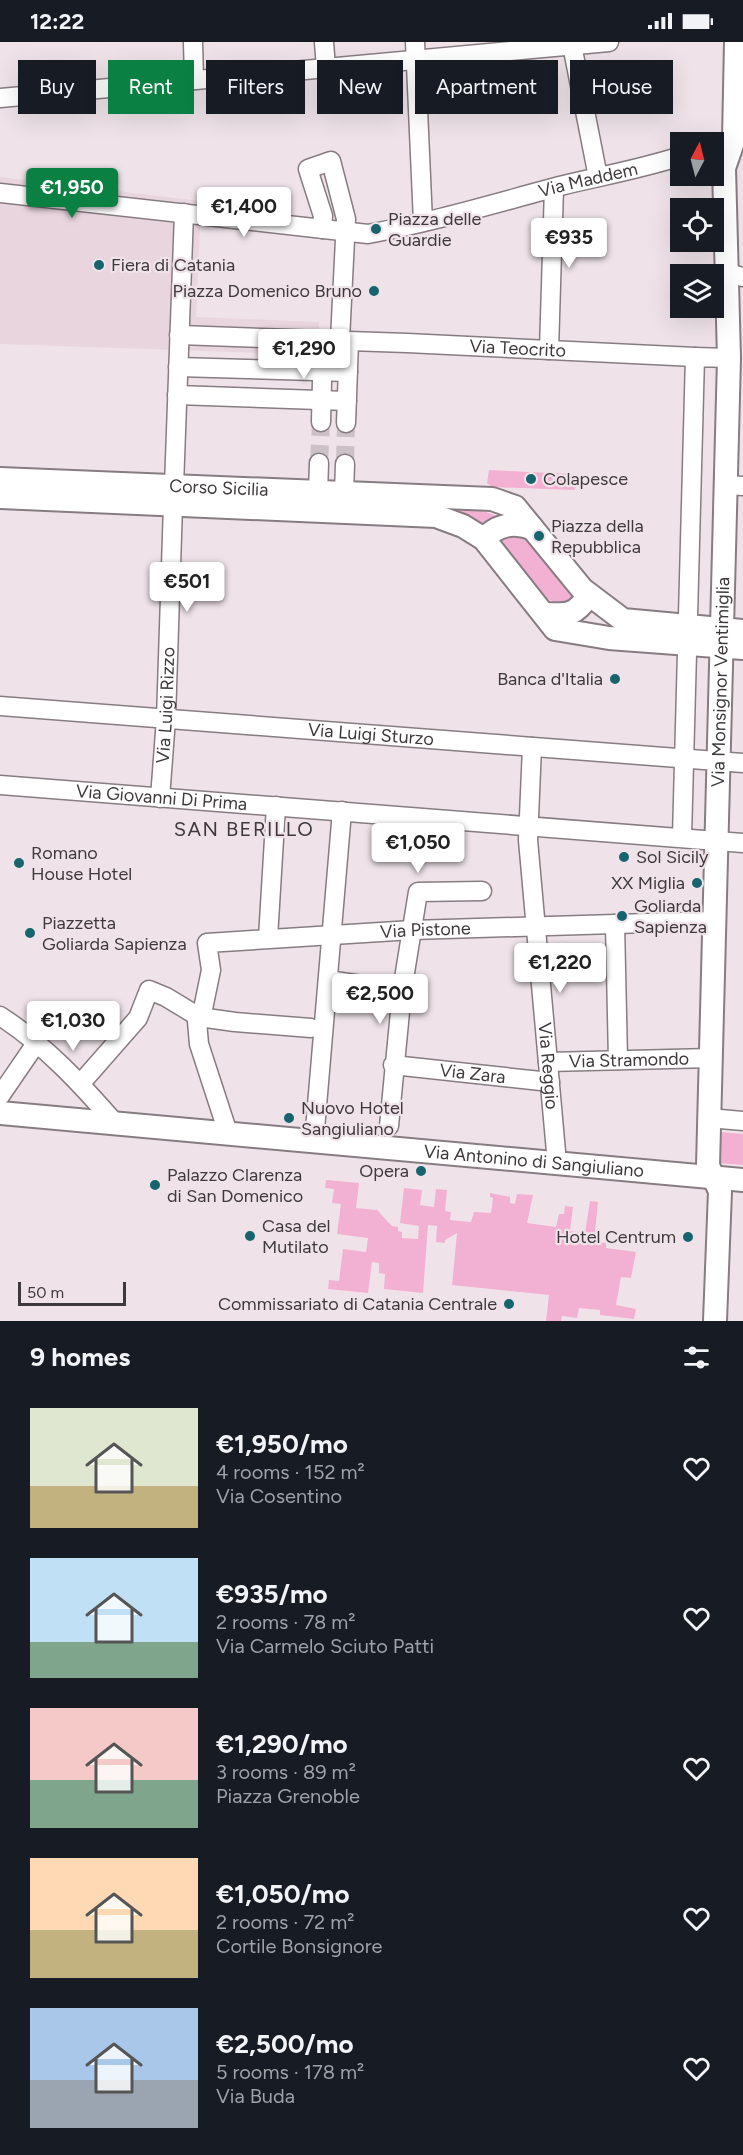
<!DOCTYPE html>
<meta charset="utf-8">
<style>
:root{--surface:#171b24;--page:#20242c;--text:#f1f3f6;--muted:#9ea1a6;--accent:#0b8043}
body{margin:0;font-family:Figtree,sans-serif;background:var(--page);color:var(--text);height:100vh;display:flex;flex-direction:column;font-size:22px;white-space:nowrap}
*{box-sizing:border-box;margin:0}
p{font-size:20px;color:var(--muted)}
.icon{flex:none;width:33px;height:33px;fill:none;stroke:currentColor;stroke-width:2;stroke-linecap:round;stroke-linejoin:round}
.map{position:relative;height:1279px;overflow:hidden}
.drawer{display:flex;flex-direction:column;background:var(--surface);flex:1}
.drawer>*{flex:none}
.banner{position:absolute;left:18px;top:18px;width:708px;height:54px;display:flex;gap:12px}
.needle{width:39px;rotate:7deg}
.tools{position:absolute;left:670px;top:90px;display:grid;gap:12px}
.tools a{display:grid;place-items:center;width:54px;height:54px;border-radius:0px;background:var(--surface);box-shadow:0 6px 24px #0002;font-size:30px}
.scale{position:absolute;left:18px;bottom:15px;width:108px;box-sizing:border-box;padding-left:6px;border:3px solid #3e393c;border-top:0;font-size:16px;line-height:21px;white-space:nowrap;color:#3e393c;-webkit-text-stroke:4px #efe3e9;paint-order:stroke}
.price{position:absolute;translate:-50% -51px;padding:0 14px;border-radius:6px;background:#fff;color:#222;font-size:20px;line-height:39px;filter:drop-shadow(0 2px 3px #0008)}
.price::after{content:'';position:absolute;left:50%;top:36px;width:18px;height:14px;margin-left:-9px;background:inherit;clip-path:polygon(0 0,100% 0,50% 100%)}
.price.current{background:var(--accent);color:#fff}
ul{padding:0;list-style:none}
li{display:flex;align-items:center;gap:18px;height:150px;padding:0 30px}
li span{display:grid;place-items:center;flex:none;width:168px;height:120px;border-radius:0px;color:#555}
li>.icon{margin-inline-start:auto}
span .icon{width:72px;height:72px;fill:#fffc;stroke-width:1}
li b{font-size:26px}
h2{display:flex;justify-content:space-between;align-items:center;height:72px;padding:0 30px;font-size:26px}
.chip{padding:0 21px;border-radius:0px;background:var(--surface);box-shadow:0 6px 24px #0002;font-size:21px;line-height:54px}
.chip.current{background:var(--accent);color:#fff}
.status{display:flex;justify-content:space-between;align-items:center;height:42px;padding:0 30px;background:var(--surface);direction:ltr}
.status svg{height:16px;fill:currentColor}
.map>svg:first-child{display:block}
</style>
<div class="status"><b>12:22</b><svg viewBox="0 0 49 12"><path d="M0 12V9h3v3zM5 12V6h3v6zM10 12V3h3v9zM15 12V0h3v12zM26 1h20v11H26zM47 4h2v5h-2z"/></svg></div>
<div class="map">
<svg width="743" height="1279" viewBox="0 0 743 1279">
<rect width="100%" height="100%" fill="#efe3e9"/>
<polygon fill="#e9d5de" points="0,135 201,159 196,275 319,280 318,313 0,302"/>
<g fill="#f2b1d2">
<path d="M489 428 574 432C577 437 579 443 574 448L492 445 487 441Z"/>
<path d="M441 464C463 465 485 467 505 478L488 484 461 470Z"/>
<polygon points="523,490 575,554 568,563 554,560 545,556 499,498 499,491"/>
<polygon points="721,1090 743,1092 743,1123 718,1121"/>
<polygon points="326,1138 359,1141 356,1166 377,1168 392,1184 398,1185 398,1189 402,1190 402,1196 418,1197 419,1184 400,1181 404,1146 422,1148 420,1163 434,1165 436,1147 447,1148 445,1169 451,1170 450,1178 471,1180 474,1170 491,1171 493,1156 490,1155 490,1151 510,1155 510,1161 515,1162 517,1152 533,1153 527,1181 556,1185 559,1172 564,1172 565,1164 573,1165 570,1189 585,1191 590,1159 598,1160 594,1200 606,1201 606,1206 636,1210 631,1236 621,1235 616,1263 636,1267 634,1277 600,1273 600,1268 579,1266 577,1276 562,1274 561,1279 546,1279 549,1253 452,1243 457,1191 445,1198 445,1201 436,1200 437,1184 428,1183 423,1251 384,1247 385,1232 379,1231 379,1221 372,1220 368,1251 328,1247 329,1238 339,1239 343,1207 366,1210 368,1196 337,1192 341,1162 332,1161 334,1147 325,1146"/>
</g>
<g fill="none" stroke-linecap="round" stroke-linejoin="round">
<g stroke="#ccc1c6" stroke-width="18" stroke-dasharray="18 9" stroke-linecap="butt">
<polyline points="319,421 321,380"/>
<polyline points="345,422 346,381"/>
</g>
<defs>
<g id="minor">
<polyline points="193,0 194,38"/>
<polyline points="324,0 326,26"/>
<polyline points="415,0 423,180"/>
<polyline points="572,3 598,135"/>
<polyline points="0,56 609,0"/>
<polyline points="714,103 743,94"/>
<path id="s1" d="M0 151 368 192C433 180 496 161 560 144 601 134 641 127 681 114"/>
<polyline points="322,187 323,174 308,127 331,119 346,177 340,298"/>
<polyline points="727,231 743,235"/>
<path id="s2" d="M179 293 407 301 695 315"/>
<polyline points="549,308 554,146"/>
<polyline points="178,325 348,330"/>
<polyline points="177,353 347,359"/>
<polyline points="321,380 323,298"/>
<polyline points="346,381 349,299"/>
<polyline points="726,443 743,444"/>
<polyline points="174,444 184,171"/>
<polyline points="318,450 319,421"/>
<polyline points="344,451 345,422"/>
<path id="s3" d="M0 664 743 721"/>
<path id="s4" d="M532 705 528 798 557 1121"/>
<path id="s5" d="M0 743 743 801"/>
<path id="s6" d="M160 756 166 677 173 463"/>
<polyline points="682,795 695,315 729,316"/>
<polyline points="615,882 618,1018"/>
<polyline points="268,896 276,764"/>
<polyline points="328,938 402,949"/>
<path d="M0 974C45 1003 80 1041 115 1081"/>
<path id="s7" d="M548 1020 711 1016"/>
<path id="s8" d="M393 1023 550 1040"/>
<polyline points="81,1041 138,976 149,948 166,955 199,975 235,980 311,986"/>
<polyline points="0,1054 37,1000"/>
<polyline points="709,1076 743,1079"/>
<polyline points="389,1084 402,949 418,850 482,849"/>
<path id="s9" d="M228 1091 199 1002 197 979 203 967 211 928 207 901 412 888 715 879"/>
<polyline points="314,1099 342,769"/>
</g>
<g id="major">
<path id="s10" d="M0 437 492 457 515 465 582 547 623 578 743 589"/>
<polyline points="0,455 436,474 463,484 484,497 555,587 609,596 743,606"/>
<path d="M484 497C498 482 513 480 532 486"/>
<path d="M544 572C568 573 575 574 589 553"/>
<path id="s11" d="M0 1071 743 1138"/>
<path id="s12" d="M715 1279 720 1149 708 1124 729 316 724 126 734 97 736 0"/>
</g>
</defs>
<use href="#minor" stroke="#877c81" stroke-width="21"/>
<use href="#major" stroke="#877c81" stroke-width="26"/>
<use href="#minor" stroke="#fff" stroke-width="18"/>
<use href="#major" stroke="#fff" stroke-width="22"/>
</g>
<g fill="#17646e" stroke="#efe3e9" stroke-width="2">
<circle cx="376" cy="187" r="6"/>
<circle cx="99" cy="223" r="6"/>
<circle cx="374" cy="249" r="6"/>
<circle cx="531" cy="437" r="6"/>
<circle cx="539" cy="494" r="6"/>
<circle cx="615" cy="637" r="6"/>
<circle cx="624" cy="815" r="6"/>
<circle cx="19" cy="821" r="6"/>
<circle cx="697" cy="841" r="6"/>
<circle cx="622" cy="874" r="6"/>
<circle cx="30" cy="891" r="6"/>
<circle cx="289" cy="1076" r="6"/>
<circle cx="421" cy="1129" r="6"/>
<circle cx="155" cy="1143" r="6"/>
<circle cx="250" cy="1194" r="6"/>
<circle cx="688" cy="1195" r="6"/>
<circle cx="509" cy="1262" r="6"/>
</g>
<g text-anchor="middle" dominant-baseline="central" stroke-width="4.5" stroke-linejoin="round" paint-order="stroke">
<g font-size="18" fill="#3e393c" stroke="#efe3e9">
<text stroke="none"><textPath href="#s1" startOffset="597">Via Maddem</textPath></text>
<text stroke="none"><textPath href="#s2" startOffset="339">Via Teocrito</textPath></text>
<text stroke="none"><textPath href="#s10" startOffset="219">Corso Sicilia</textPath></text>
<text stroke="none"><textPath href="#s12" startOffset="642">Via Monsignor Ventimiglia</textPath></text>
<text stroke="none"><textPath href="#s6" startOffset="93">Via Luigi Rizzo</textPath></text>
<text stroke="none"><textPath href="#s3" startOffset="372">Via Luigi Sturzo</textPath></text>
<text stroke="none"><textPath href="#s5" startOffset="162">Via Giovanni Di Prima</textPath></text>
<text stroke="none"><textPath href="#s9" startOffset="416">Via Pistone</textPath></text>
<text stroke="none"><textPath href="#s7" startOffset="81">Via Stramondo</textPath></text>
<text stroke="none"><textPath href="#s4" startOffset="320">Via Reggio</textPath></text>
<text stroke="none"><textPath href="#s8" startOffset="80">Via Zara</textPath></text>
<text stroke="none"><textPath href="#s11" startOffset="536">Via Antonino di Sangiuliano</textPath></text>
</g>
<g font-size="18" fill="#3e393c" stroke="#efe3e9" text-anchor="start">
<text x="388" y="177">Piazza delle<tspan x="388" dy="21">Guardie</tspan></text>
<text x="111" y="223">Fiera di Catania</text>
<text x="362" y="249" text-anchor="end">Piazza Domenico Bruno</text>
<text x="543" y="437">Colapesce</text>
<text x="551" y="484">Piazza della<tspan x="551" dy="21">Repubblica</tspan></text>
<text x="603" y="637" text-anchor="end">Banca d'Italia</text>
<text x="31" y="811">Romano<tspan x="31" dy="21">House Hotel</tspan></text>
<text x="636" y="815">Sol Sicily</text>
<text x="685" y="841" text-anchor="end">XX Miglia</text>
<text x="634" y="864">Goliarda<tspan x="634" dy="21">Sapienza</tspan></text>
<text x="42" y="881">Piazzetta<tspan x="42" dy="21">Goliarda Sapienza</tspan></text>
<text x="301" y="1066">Nuovo Hotel<tspan x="301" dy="21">Sangiuliano</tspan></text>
<text x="409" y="1129" text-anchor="end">Opera</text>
<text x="167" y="1133">Palazzo Clarenza<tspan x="167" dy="21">di San Domenico</tspan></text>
<text x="262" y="1184">Casa del<tspan x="262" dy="21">Mutilato</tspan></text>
<text x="676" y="1195" text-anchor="end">Hotel Centrum</text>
<text x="497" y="1262" text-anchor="end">Commissariato di Catania Centrale</text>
</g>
<g font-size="20" letter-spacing="1.5" fill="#3e393c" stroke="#efe3e9">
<text x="244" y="787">SAN BERILLO</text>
</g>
</g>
</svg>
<div class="tools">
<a><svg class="needle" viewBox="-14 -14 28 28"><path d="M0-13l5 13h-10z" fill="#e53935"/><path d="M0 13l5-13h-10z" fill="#9ea1a6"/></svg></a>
<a><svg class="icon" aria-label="locate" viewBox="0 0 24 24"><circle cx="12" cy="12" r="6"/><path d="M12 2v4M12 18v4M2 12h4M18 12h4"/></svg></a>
<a><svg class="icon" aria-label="layers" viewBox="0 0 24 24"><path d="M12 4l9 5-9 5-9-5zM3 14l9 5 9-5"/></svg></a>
</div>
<div class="scale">50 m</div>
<b class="price current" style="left:72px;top:177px">€1,950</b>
<b class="price" style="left:244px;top:196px">€1,400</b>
<b class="price" style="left:569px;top:227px">€935</b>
<b class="price" style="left:304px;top:338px">€1,290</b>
<b class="price" style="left:187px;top:571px">€501</b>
<b class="price" style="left:418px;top:832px">€1,050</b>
<b class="price" style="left:560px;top:952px">€1,220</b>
<b class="price" style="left:380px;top:983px">€2,500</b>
<b class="price" style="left:73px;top:1010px">€1,030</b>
<div class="banner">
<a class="chip">Buy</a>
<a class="chip current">Rent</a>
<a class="chip">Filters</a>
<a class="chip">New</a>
<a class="chip">Apartment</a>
<a class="chip">House</a>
</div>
</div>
<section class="drawer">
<h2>9 homes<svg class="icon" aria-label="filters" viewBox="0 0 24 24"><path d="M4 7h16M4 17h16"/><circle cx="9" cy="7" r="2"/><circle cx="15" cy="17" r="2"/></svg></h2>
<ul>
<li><span style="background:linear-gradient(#dfe7d0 65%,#c2b280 0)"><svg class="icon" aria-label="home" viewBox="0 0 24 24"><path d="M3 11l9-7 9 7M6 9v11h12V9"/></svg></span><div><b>€1,950/mo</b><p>4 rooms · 152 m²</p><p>Via Cosentino</p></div><svg class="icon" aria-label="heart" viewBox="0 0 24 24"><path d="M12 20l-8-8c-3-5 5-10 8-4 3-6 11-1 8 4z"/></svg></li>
<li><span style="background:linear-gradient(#bfe0f5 70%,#7fa58c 0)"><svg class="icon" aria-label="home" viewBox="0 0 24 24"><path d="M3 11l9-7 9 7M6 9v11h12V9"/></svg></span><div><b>€935/mo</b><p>2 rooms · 78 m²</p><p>Via Carmelo Sciuto Patti</p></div><svg class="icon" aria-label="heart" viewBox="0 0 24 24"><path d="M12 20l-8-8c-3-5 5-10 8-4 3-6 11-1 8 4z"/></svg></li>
<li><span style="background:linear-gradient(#f6c9c9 60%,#7fa58c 0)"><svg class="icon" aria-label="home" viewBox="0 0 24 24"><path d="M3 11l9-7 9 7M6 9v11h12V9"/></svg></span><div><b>€1,290/mo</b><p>3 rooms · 89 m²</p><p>Piazza Grenoble</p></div><svg class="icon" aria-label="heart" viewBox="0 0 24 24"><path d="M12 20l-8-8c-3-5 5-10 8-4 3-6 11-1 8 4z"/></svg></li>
<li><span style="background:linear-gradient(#ffd9b3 60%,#c2b280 0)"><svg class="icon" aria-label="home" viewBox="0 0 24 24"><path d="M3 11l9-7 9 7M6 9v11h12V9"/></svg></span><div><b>€1,050/mo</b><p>2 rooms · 72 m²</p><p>Cortile Bonsignore</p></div><svg class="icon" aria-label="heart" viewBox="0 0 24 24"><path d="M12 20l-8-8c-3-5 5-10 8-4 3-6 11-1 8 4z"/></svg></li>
<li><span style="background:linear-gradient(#a9c7e8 60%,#9aa5b1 0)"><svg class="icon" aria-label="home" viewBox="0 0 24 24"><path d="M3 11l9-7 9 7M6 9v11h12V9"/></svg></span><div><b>€2,500/mo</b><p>5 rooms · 178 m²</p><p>Via Buda</p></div><svg class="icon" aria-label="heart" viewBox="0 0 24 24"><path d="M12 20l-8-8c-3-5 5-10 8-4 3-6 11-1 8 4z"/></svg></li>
</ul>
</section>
